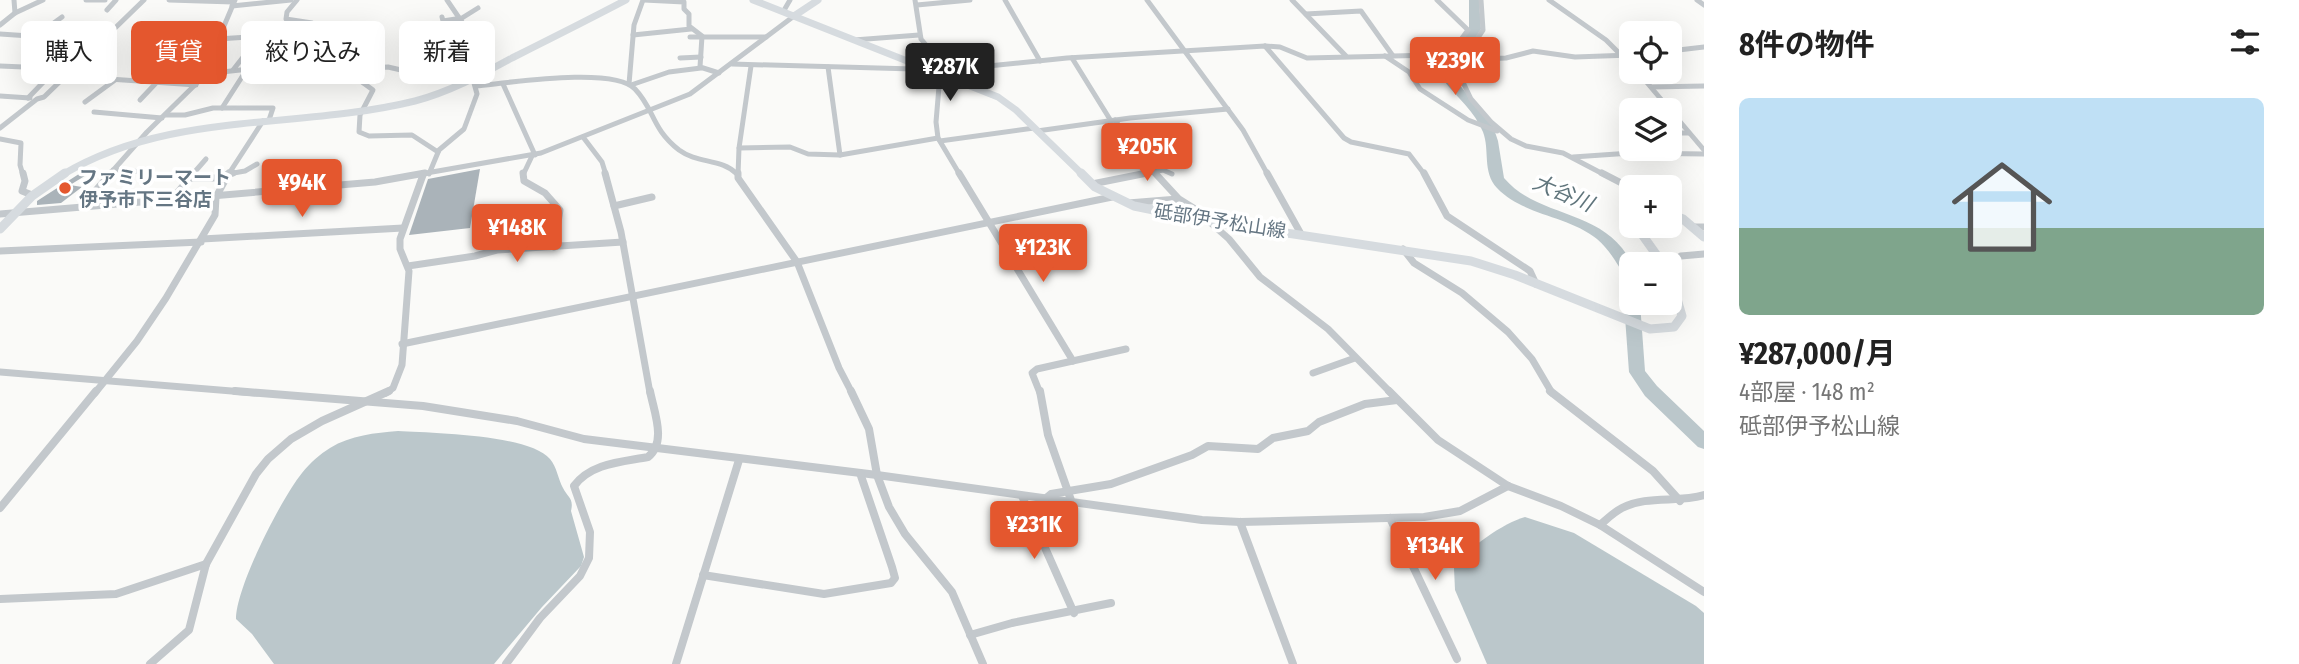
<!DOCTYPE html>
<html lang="ja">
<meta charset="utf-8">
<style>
:root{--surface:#fff;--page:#f6f6f6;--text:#222;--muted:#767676;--accent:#e4572e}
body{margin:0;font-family:"Fira Sans Condensed","Noto Sans JP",sans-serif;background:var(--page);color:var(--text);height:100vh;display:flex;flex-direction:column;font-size:26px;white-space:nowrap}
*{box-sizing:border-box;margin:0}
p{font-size:23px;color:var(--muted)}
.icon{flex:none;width:38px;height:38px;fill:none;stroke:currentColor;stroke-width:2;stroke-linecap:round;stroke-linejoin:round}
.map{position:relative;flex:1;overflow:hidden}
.side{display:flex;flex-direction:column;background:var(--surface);width:595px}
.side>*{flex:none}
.top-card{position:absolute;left:21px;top:21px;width:665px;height:63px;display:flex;gap:14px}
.controls{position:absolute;left:1619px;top:21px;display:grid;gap:14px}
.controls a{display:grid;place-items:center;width:63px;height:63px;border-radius:10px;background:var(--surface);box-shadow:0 7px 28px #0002;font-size:35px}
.price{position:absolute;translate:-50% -60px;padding:0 16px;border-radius:7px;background:var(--accent);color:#fff;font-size:23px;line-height:46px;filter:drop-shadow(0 2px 4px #0008)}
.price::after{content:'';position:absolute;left:50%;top:42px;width:21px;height:16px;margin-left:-10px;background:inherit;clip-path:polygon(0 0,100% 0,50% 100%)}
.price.on{background:#222;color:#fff}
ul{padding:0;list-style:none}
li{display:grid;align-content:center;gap:14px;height:371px;padding:0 35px}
li span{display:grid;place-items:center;height:217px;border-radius:10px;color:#555}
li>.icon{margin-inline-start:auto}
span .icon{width:126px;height:126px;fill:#fffc;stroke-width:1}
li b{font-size:30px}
h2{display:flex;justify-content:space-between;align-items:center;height:84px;padding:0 35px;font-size:30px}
.tag{padding:0 24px;border-radius:10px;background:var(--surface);box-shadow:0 7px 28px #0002;font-size:24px;line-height:63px}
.tag.on{background:var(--accent);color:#fff}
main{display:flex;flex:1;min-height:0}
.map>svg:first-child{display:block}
</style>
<main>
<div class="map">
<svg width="1704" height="664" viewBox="0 0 1704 664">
<rect width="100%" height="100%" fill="#fafaf8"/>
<g fill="#bbc7cb">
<path d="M398 431C430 433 529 434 550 459 557 467 558 479 563 488 568 498 574 498 571 511L584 557 581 566 542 607 494 664H274L252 634 236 619C236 587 281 499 302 473 310 463 320 454 330 448 351 435 375 433 398 431Z"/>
<path d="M1525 517 1574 533 1696 606 1704 613V664H1487L1455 590 1454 568C1464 550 1505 522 1525 517Z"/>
</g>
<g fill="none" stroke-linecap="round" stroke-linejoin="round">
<g fill="#bbc7cb" fill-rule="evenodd">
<path d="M1469 0H1479L1481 29 1453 73 1454 78 1493 126 1498 141 1504 178C1537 217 1598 209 1627 255 1629 258 1632 261 1632 264 1633 266 1631 275 1631 279L1626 278C1617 264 1610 250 1597 239 1567 215 1524 216 1497 188 1482 172 1490 150 1483 132 1475 112 1457 97 1444 81L1441 73 1469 29Z"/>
<polygon points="1631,298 1631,303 1640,303 1645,371 1657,386 1704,431 1704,449 1698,447 1645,396 1629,372 1624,303"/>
</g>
</g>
<g fill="#aab3b9">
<polygon points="480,169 470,228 409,235 428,179"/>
<polygon points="82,172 88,174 70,185 82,187 61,203 37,205 37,201"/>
</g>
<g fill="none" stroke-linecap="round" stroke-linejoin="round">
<g stroke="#c3c8cc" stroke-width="5">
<polyline points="14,0 15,13"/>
<polyline points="86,0 105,0"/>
<polyline points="169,0 233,2"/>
<polyline points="644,0 684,2 684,9 689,14 689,26 702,36 700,67 719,73"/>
<polyline points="915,0 921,39 941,63 936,122 938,138 960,175"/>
<polyline points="1005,0 1040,61"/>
<polyline points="1147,0 1243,130 1268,175"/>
<polyline points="1292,0 1346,56"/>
<polyline points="1437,0 1468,30 1449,56"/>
<polyline points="1481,0 1483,30 1459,66 1460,76 1471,99 1491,122 1511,139 1526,146 1563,153 1605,175"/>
<polyline points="1549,0 1606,40 1631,65"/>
<polyline points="1697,0 1704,5"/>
<polyline points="917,5 970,0"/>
<polyline points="232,6 291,0"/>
<polyline points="107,10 116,0"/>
<polyline points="783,12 790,0"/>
<polyline points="1306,14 1361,11 1393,56"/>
<polyline points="442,17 443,21 462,18 478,8"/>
<polyline points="0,25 15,13 43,0"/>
<polyline points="0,34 104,41"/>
<polyline points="633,35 691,29"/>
<polyline points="36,36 62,17"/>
<polyline points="690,37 766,37"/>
<polyline points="218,39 263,36"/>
<polyline points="854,40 919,35"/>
<polyline points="303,42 326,38"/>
<polyline points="1265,46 1344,138 1351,142 1409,154 1425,175"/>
<polyline points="1670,51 1704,47"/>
<polyline points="1385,56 1409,72 1420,89 1468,120 1497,131"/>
<polyline points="680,58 701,57"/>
<polyline points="1072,58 1111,121"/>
<polyline points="294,64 312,23 286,19 287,12 297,0"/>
<polyline points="732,64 949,70 1067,58 1265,46 1280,47 1307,58 1436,55 1480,59 1506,58 1533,51 1575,57 1631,55"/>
<polyline points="0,66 71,69"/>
<polyline points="828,67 840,155"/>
<polyline points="344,69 373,90 360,115 359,132 369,136 412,135 438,152"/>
<polyline points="233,70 251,47 258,43"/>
<polyline points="1638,72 1704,150"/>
<polyline points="204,74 302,63 344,69 388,67 423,75 470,72"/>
<polyline points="66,76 196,85"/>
<polyline points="503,84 535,155"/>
<polyline points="629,84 634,25 643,0"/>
<polyline points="631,85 669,72 701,68"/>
<path d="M476 86C508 83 614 66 635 89 655 110 651 128 679 150 698 164 721 158 737 174"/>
<polyline points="1651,87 1704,86"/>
<polyline points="0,96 30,98"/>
<polyline points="28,98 56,69"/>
<polyline points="140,100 157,82"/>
<polyline points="85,102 115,80"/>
<polyline points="222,108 247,69"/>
<polyline points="94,112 162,118"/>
<polyline points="165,115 185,115 213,108 273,108 269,120"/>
<polyline points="1115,120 1138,154 1157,175"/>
<polyline points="0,128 37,99 44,97 144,0"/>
<polyline points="1037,131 1130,118 1228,109"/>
<polyline points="1670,133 1689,133"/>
<polyline points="583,137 602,162 606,175"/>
<polyline points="0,139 21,143 20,165 23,175"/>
<polyline points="940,141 1034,128"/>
<polyline points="739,148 790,147 808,154 840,155 938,138"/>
<polyline points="1573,157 1631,153 1704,154"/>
<polyline points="113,170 146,172"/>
<polyline points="228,174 245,171 257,164"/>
<polyline points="429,174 439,150 464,129 477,94 468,61 466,28 447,0"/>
<polyline points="109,175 147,132 202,78 235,0"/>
<polyline points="192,175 206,159"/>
<polyline points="228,175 263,121"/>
<polyline points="415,175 541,153 690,94 794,16"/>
<polyline points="523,175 532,156"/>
<polyline points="738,175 739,148 751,66"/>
<polyline points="1138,175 1163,170 1172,174"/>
</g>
<g stroke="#c3c8cc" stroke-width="7">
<polyline points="23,173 25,181 22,191 32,195"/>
<polyline points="523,173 524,181 545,193 560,210 554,247"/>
<polyline points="605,173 621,232 650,393"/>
<polyline points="738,173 738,178 797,262 839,368 852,393"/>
<polyline points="959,173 1073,361"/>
<polyline points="1155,173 1179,199 1195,209 1229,239 1260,277 1328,329 1391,393"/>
<polyline points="1267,173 1301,234"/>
<polyline points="1424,173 1447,216 1530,271 1536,284"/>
<polyline points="1602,173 1631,188"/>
<polyline points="228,174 233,173"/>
<polyline points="190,178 226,178"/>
<polyline points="1092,184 1147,173"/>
<polyline points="171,200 194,173"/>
<polyline points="1128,203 1178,199"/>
<polyline points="614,206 652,197"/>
<polyline points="81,207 111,173"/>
<polyline points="0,214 375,182 425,173"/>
<polyline points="1693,227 1704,227"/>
<polyline points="202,239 403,228"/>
<polyline points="1403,249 1414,263 1462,293 1508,332 1532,359 1552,393"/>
<polyline points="0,251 201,242"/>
<polyline points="1681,256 1704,254"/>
<polyline points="408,266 475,256 497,250 623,242"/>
<polyline points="402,344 1112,197"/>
<polyline points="0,372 257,393"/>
<polyline points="1313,373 1355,358"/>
<polyline points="95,393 137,341 166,298 215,215 216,197 229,173"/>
<polyline points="386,393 393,388 402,365 409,271 400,249 400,239 423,175"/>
<polyline points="1040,393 1032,373 1037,369 1126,349"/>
</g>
<g stroke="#c3c8cc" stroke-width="8">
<polyline points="235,391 423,406 517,421 584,439 877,475 1202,520 1240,522 1424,517 1460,511 1508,486"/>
<polyline points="851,391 869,429 877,475 889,507 905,534 952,592 983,664"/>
<polyline points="1040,391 1048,435 1072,503"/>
<polyline points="1389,391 1438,440 1508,486 1561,506 1600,525 1704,592"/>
<polyline points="1550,391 1653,471 1680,501"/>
<polyline points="1022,496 1074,613"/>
<polyline points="1045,499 1051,494 1111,484 1192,455 1208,446 1258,449 1273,438 1308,431 1319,422 1365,404 1397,400"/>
<polyline points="0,508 96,391"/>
<polyline points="1390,518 1457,659"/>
<polyline points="1240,522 1293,664"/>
<path d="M1600 525C1607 519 1614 512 1622 508 1647 495 1678 503 1704 495"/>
<polyline points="703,575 824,594 891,583 895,578 892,567 860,473"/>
<polyline points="0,599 116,594 206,564"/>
<polyline points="970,635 1012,623 1111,603"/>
<polyline points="150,664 189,630 206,564 256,474 268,459 291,439 322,421 389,391"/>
<path d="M506 664 540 618 580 576 589 558 590 532 574 486C591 463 622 462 648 457 667 442 654 412 650 391"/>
<polyline points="676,664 739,460"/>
</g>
<g stroke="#d6dbdf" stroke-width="7">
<polyline points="753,0 998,97 1016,110 1083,175"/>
<polyline points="794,16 818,0"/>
<path d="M62 175C170 110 297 130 415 101 449 92 481 75 512 58 550 39 588 20 626 0"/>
</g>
<g stroke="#d6dbdf" stroke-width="9">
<polyline points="1081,173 1095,187 1134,206 1208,221 1471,261 1515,275 1650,329 1674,327 1682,316 1670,275"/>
<polyline points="1670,214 1683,219 1704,237"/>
<polyline points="1636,226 1663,264"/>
<polyline points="0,229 32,196 65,173"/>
</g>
</g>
<circle fill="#e4572e" stroke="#fff" stroke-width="2.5" cx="65" cy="188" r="7"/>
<g text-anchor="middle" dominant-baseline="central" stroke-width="7" stroke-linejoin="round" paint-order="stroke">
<g font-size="19" font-weight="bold" fill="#657683" stroke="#fff" text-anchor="start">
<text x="79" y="177">ファミリーマート<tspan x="79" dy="22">伊予市下三谷店</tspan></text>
</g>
<g font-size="19" fill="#657683" stroke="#fff">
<text transform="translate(1220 221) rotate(9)">砥部伊予松山線</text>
</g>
<g font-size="21" font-style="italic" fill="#60757c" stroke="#fff">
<text transform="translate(1563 193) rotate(23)">大谷川</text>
</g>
</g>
</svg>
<div class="controls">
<a><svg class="icon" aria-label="locate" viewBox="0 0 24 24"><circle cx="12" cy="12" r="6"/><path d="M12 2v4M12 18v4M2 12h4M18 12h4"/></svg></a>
<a><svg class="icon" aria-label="layers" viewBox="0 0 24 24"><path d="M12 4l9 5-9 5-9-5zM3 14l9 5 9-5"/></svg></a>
<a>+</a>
<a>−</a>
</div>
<b class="price" style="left:1455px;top:97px">¥239K</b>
<b class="price on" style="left:950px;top:103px">¥287K</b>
<b class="price" style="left:1147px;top:183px">¥205K</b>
<b class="price" style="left:302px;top:219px">¥94K</b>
<b class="price" style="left:517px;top:264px">¥148K</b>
<b class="price" style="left:1043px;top:284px">¥123K</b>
<b class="price" style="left:1034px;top:561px">¥231K</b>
<b class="price" style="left:1435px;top:582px">¥134K</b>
<div class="top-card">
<a class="tag">購入</a>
<a class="tag on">賃貸</a>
<a class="tag">絞り込み</a>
<a class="tag">新着</a>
</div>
</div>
<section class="side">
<h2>8件の物件<svg class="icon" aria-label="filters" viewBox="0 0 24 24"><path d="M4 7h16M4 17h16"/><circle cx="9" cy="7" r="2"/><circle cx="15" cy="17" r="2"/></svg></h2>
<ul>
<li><span style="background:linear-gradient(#bfe0f5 60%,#7fa58c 0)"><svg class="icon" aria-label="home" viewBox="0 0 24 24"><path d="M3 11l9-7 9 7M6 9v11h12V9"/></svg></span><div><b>¥287,000/月</b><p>4部屋 · 148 m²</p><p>砥部伊予松山線</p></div></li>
</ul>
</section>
</main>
